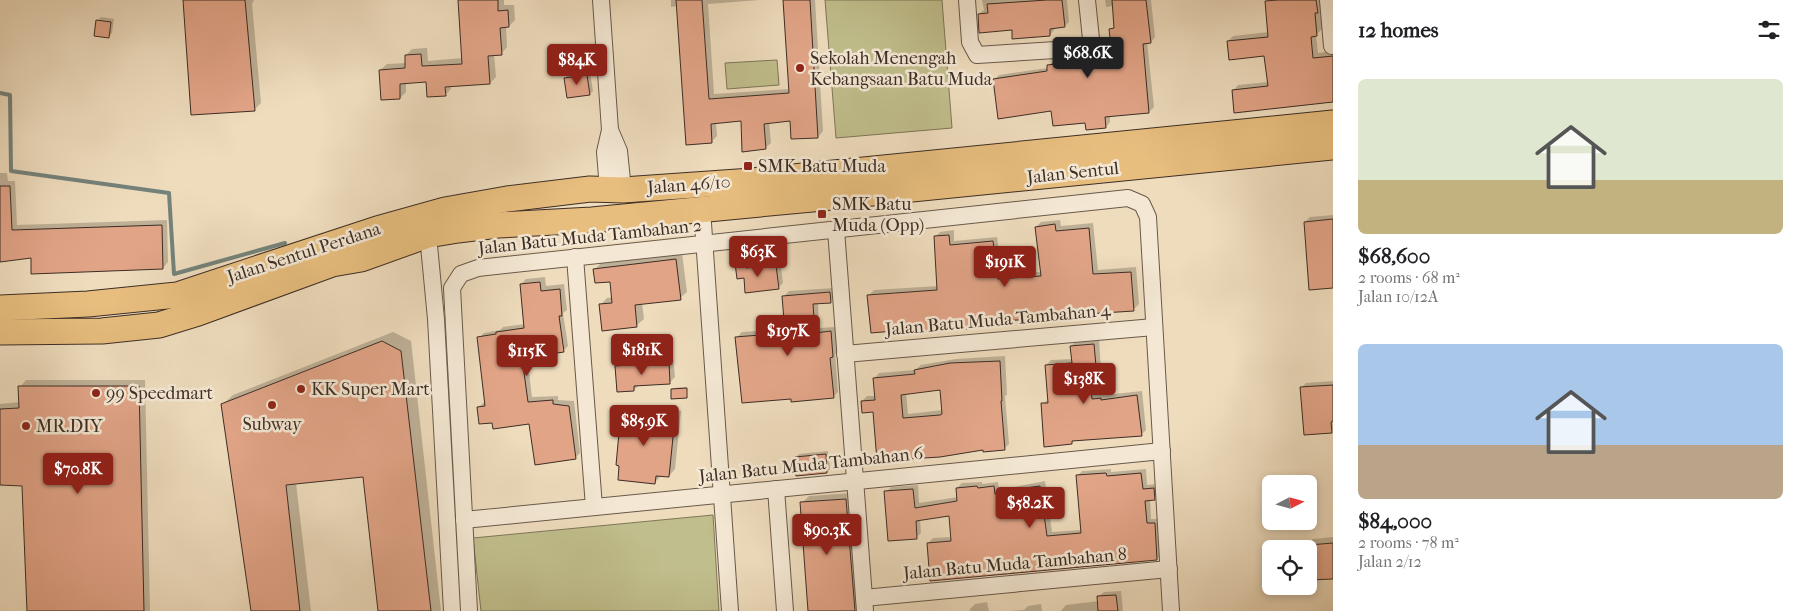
<!DOCTYPE html>
<meta charset="utf-8">
<style>
:root{--surface:#fff;--page:#f6f6f6;--text:#202124;--muted:#757577;--accent:#8f2418}
body{margin:0;font-family:"IM FELL French Canon",serif;background:var(--page);color:var(--text);height:100vh;display:flex;flex-direction:column;font-size:19px;white-space:nowrap}
*{box-sizing:border-box;margin:0}
p{font-size:16px;color:var(--muted)}
.icon{flex:none;width:28px;height:28px;fill:none;stroke:currentColor;stroke-width:2;stroke-linecap:round;stroke-linejoin:round}
.map{position:relative;flex:1;overflow:hidden}
.side{display:flex;flex-direction:column;background:var(--surface);width:475px}
.side>*{flex:none}
.needle{width:32px;rotate:84deg}
.buttons{position:absolute;left:1262px;top:475px;display:grid;gap:10px}
.buttons a{display:grid;place-items:center;width:55px;height:55px;border-radius:8px;background:var(--surface);box-shadow:0 2px 8px #0003;font-size:25px}
.price{position:absolute;translate:-50% -42px;padding:0 11px;border-radius:5px;background:var(--accent);color:#fff;font-size:16px;line-height:32px;filter:drop-shadow(0 1px 2px #0008)}
.price::after{content:'';position:absolute;left:50%;top:30px;width:15px;height:11px;margin-left:-8px;background:inherit;clip-path:polygon(0 0,100% 0,50% 100%)}
.price.on{background:#222;color:#fff}
ul{padding:0;list-style:none}
li{display:grid;align-content:center;gap:10px;height:265px;padding:0 25px}
li span{display:grid;place-items:center;height:155px;border-radius:8px;color:#555}
li>.icon{margin-inline-start:auto}
span .icon{width:90px;height:90px;fill:#fffc;stroke-width:1}
li b{font-size:21px}
h2{display:flex;justify-content:space-between;align-items:center;height:60px;padding:0 25px;font-size:21px}
main{display:flex;flex:1;min-height:0}
.map>svg:first-child{display:block}
</style>
<main>
<div class="map">
<svg width="1333" height="611" viewBox="0 0 1333 611">
<rect width="100%" height="100%" fill="#eedcbd"/>
<filter id="stains"><feTurbulence type="fractalNoise" baseFrequency=".004" numOctaves="4"/><feColorMatrix values="0 0 0 0 .2 0 0 0 0 .09 0 0 0 0 .02 0 0 0 .5 -.17"/></filter>
<radialGradient id="worn" r=".72"><stop offset=".6" stop-color="#630" stop-opacity="0"/><stop offset="1" stop-color="#630" stop-opacity=".3"/></radialGradient>
<g fill="#c0be8c" stroke="#7e7658">
<polygon points="825,0 942,0 952,128 836,138"/>
<polygon points="777,60 779,85 727,89 725,63"/>
<polygon points="713,515 719,611 481,611 473,538"/>
</g>
<g fill="#0003" fill-rule="evenodd">
<polygon points="185,0 254,0 252,4 261,103 254,110"/>
<polygon points="459,0 504,0 504,5 514,5 515,20 509,26 506,26 507,47 501,54 494,54 496,77 490,83 451,85 451,89 445,95 427,81 406,82 406,92 400,98 380,70 387,64 406,63 406,55 412,49 427,48 428,61 463,58"/>
<polygon points="671,0 760,0 708,4 714,94 790,89 784,0 815,0 823,131 818,137 791,120 769,122 771,143 765,148 742,120 716,123 717,136 712,141 678,6 671,7"/>
<polygon points="982,0 1067,0 1069,22 1065,26 1054,27 1054,30 1050,35 1013,28 979,14 984,10"/>
<polygon points="1105,0 1151,0 1155,37 1151,42 1147,42 1154,107 1149,112 1110,115 1110,122 1106,127 1053,110 994,80 999,75 1048,68 1053,61 1108,55 1113,51 1111,30 1115,25 1113,6 1106,7"/>
<polygon points="1268,0 1322,0 1322,6 1320,8 1322,29 1316,35 1318,53 1333,51 1333,101 1233,91 1238,85 1268,82 1265,55 1228,41 1233,36 1269,32 1266,1"/>
<polygon points="101,17 114,19 112,33 109,37 96,35 98,20"/>
<polygon points="590,73 593,91 590,94 565,79 568,75"/>
<polygon points="0,173 7,173 8,181 15,181 17,225 167,220 168,262 163,268 32,257 0,261"/>
<polygon points="1333,215 1333,287 1305,222 1310,217"/>
<polygon points="1060,220 1061,226 1093,223 1098,270 1136,267 1139,304 1134,309 1004,320 999,325 869,295 874,290 938,286 935,237 940,232 954,230 954,241 997,237 1002,274 1042,272 1036,227 1041,222"/>
<polygon points="682,253 687,292 680,298 642,303 644,319 637,325 600,305 607,298 613,297 611,280 594,270 601,263"/>
<polygon points="750,257 751,264 780,261 783,283 778,288 745,277 736,263 741,258"/>
<polygon points="545,277 546,286 564,284 567,310 563,313 568,346 563,351 527,356 532,397 558,396 558,400 574,401 580,453 575,458 530,423 493,421 478,408 483,403 486,402 479,338 484,333 500,330 503,327 525,324 521,284 526,279"/>
<polygon points="834,288 835,297 830,302 818,303 819,328 836,327 838,351 835,354 838,392 833,397 792,398 737,337 742,332 786,329 784,296 789,291"/>
<polygon points="393,332 411,341 441,611 379,611 364,475 296,483 311,611 252,611 223,404 233,395"/>
<polygon points="1099,339 1101,371 1095,375 1096,394 1105,394 1105,395 1142,391 1146,430 1141,435 1075,440 1071,443 1042,404 1049,399 1046,365 1051,360 1073,359 1071,346 1076,341"/>
<path d="M1005 356 1007 395 1005 396 1009 444 1004 449H984L874 411 862 401 867 396H876L875 378 879 373 915 370 921 365 956 359ZM941 388 943 410 908 414 906 393Z"/>
<polygon points="673,357 675,377 670,382 639,385 634,390 616,366 622,361"/>
<polygon points="26,380 145,380 150,611 28,611 23,485 0,484 0,404 20,402 20,387"/>
<polygon points="1333,381 1333,430 1331,432 1301,388 1306,383"/>
<polygon points="687,387 686,397 672,389 673,388"/>
<polygon points="623,405 681,411 675,469 669,476 662,475 655,482 621,464 622,421 617,412"/>
<polygon points="828,451 830,469 827,472 796,457 799,454"/>
<polygon points="1111,469 1111,472 1146,469 1147,485 1158,484 1159,494 1154,499 1150,499 1151,519 1159,519 1162,554 1157,559 928,543 933,538 952,537 950,515 920,519 921,533 916,538 886,492 891,487 918,485 919,503 958,497 957,488 962,483 982,482 982,484 998,482 999,490 1045,481 1052,532 1082,530 1077,476 1082,471"/>
<polygon points="853,493 861,611 809,611 802,503 809,496"/>
<polygon points="1333,537 1333,578 1309,579 1309,549 1306,549 1306,545 1313,539"/>
<polygon points="1121,591 1123,611 1061,611 1066,605 1099,601 1098,597 1104,592"/>
<polygon points="987,602 989,611 970,611 970,609 975,604"/>
<polygon points="1041,604 1042,611 1008,611 1024,610 1028,606"/>
</g>
<g fill="none" stroke-linecap="round" stroke-linejoin="round">
<polyline stroke="#74827a" stroke-width="4" points="0,93 10,95 11,171 169,193 174,274 285,243"/>
</g>
<g fill="#e1a487" stroke="#3d2d25" fill-rule="evenodd">
<polygon points="183,0 245,0 255,111 191,115"/>
<polygon points="458,0 498,0 498,11 508,10 509,27 500,28 502,55 488,56 490,84 445,87 446,96 427,97 426,82 400,84 400,99 381,100 379,70 405,68 405,55 421,54 422,66 462,64"/>
<polygon points="676,0 702,0 709,99 789,93 783,0 810,0 818,138 791,139 790,121 764,124 766,149 742,152 741,121 711,124 712,143 686,145"/>
<polygon points="1047,0 1062,0 1065,27 1050,29 1050,36 1012,39 1012,30 979,33 978,14 988,13 987,4"/>
<polygon points="1112,0 1146,0 1151,43 1143,44 1149,113 1105,117 1106,128 1086,130 1085,123 1053,126 1051,111 998,119 993,79 1047,71 1047,65 1105,58 1105,55 1112,55 1109,29 1114,28"/>
<polygon points="1278,0 1316,0 1318,13 1315,13 1317,36 1311,37 1313,58 1333,56 1333,102 1234,113 1232,90 1268,86 1264,56 1229,60 1227,41 1268,37 1265,1"/>
<polygon points="96,20 111,22 109,38 94,36"/>
<polygon points="587,75 590,95 567,98 564,78"/>
<polygon points="0,186 10,186 12,230 162,225 163,269 31,274 31,258 0,262"/>
<polygon points="1333,219 1333,288 1309,290 1304,222"/>
<polygon points="1055,224 1056,231 1089,228 1093,274 1131,272 1134,311 1086,314 1037,320 1037,319 999,321 999,326 967,329 905,332 905,330 871,333 867,295 937,290 934,236 949,235 950,245 993,241 998,279 1041,276 1035,227"/>
<polygon points="676,259 681,300 635,305 637,327 602,331 599,304 612,303 610,282 595,283 593,269"/>
<polygon points="745,261 746,268 776,265 779,289 745,293 744,278 737,279 735,263"/>
<polygon points="540,282 541,291 560,289 562,316 559,316 564,352 522,358 528,402 553,400 553,404 569,406 576,459 535,465 529,424 493,429 492,423 479,424 477,407 485,406 477,337 496,334 496,332 524,328 520,284"/>
<polygon points="830,292 831,303 813,304 815,333 831,331 833,357 830,358 834,398 791,402 791,399 742,403 735,337 785,333 782,296"/>
<polygon points="382,341 401,351 431,611 378,611 363,477 286,485 300,611 251,611 221,404"/>
<polygon points="1094,344 1097,377 1090,377 1092,399 1101,398 1101,400 1137,395 1142,436 1072,441 1072,444 1044,447 1041,403 1048,403 1045,365 1072,363 1070,346"/>
<path d="M1000 361 1002 401H1001L1005 450 983 452V450L940 457 877 461 873 412 862 413 861 401 875 400 873 378 915 374 914 370 950 363ZM940 390 942 414 940 415 903 418 901 395Z"/>
<polygon points="669,362 670,384 634,386 634,391 617,392 615,366"/>
<polygon points="1333,385 1333,421 1331,422 1332,433 1304,435 1300,387"/>
<polygon points="18,386 139,386 144,611 27,611 22,486 0,485 0,409 19,408"/>
<polygon points="687,388 687,398 671,399 671,389"/>
<polygon points="616,411 675,417 669,477 656,476 655,484 618,480 619,466 616,465 620,422 614,422"/>
<polygon points="826,454 827,473 796,476 795,457"/>
<polygon points="1106,473 1107,476 1141,473 1143,489 1154,488 1155,500 1145,501 1147,523 1155,523 1157,560 930,581 927,543 951,541 949,516 916,521 917,539 888,541 884,491 913,489 915,508 957,501 956,488 977,486 978,488 994,486 995,494 1018,491 1018,489 1040,486 1047,536 1081,533 1076,475"/>
<polygon points="846,499 855,611 808,611 800,502"/>
<polygon points="1333,543 1333,579 1309,580 1309,545"/>
<polygon points="1116,595 1118,611 1098,611 1097,596"/>
</g>
<g fill="none" stroke-linecap="round" stroke-linejoin="round">
<defs>
<g id="street">
<polyline points="601,0 610,130 605,152 608,189"/>
<polyline points="967,0 970,42 977,55 1087,48 1091,39 1087,0"/>
<polyline points="1328,0 1332,46"/>
<polyline points="610,130 619,151 623,190"/>
<polyline points="702,209 730,611"/>
<polyline points="836,230 865,611"/>
<polyline points="428,235 436,319 452,611"/>
<polyline points="575,257 594,507"/>
<polyline points="845,354 1154,327"/>
<polyline points="776,489 785,611"/>
<polyline points="464,520 1162,451"/>
<polyline points="864,598 1169,569"/>
<polyline points="469,611 452,288 461,274 478,268 1128,198 1142,204 1148,217 1171,611"/>
</g>
<g id="primary">
<polyline points="0,308 88,304 177,295 377,229 445,210 507,199 590,189 623,190 752,181 1333,123"/>
<polyline points="0,332 102,331 159,325 198,313 332,264 361,259 428,235 458,230 498,225 592,220 812,199 1333,147"/>
</g>
</defs>
<use href="#street" stroke="#69594b" stroke-width="18"/>
<use href="#primary" stroke="#3d2d25" stroke-width="27"/>
<use href="#street" stroke="#f4e8d4" stroke-width="16"/>
<use href="#primary" stroke="#e7be7e" stroke-width="25"/>
</g>
<g fill="#8f2418" stroke="#f4e8d4" stroke-width="2">
<circle cx="800" cy="68" r="5"/>
<rect x="743" y="161" width="10" height="10" rx="2.5"/>
<rect x="817" y="209" width="10" height="10" rx="2.5"/>
<circle cx="301" cy="389" r="5"/>
<circle cx="96" cy="393" r="5"/>
<circle cx="272" cy="405" r="5"/>
<circle cx="26" cy="426" r="5"/>
</g>
<g text-anchor="middle" dominant-baseline="central" stroke-width="5" stroke-linejoin="round" paint-order="stroke">
<g font-size="18" fill="#3d2d25" stroke="#f4e8d4" text-anchor="start">
<text x="810" y="58">Sekolah Menengah<tspan x="810" dy="21">Kebangsaan Batu Muda</tspan></text>
<text x="758" y="166">SMK Batu Muda</text>
<text x="832" y="204">SMK Batu<tspan x="832" dy="21">Muda (Opp)</tspan></text>
<text x="311" y="389">KK Super Mart</text>
<text x="106" y="393">99 Speedmart</text>
<text x="272" y="424" text-anchor="middle">Subway</text>
<text x="36" y="426">MR.DIY</text>
</g>
<g font-size="18" fill="#3d2d25" stroke="#f4e8d4">
<text transform="translate(1073 173) rotate(-6)">Jalan Sentul</text>
<text transform="translate(689 185) rotate(-4)">Jalan 46/10</text>
<text transform="translate(590 237) rotate(-6)">Jalan Batu Muda Tambahan 2</text>
<text transform="translate(304 253) rotate(-18)">Jalan Sentul Perdana</text>
<text transform="translate(998 320) rotate(-5)">Jalan Batu Muda Tambahan 4</text>
<text transform="translate(811 465) rotate(-6)">Jalan Batu Muda Tambahan 6</text>
<text transform="translate(1015 564) rotate(-5)">Jalan Batu Muda Tambahan 8</text>
</g>
</g>
<rect width="100%" height="100%" filter="url(#stains)"/>
<rect width="100%" height="100%" fill="url(#worn)"/>
</svg>
<div class="buttons">
<a><svg class="needle" viewBox="-14 -14 28 28"><path d="M0-13l5 13h-10z" fill="#e53935"/><path d="M0 13l5-13h-10z" fill="#757577"/></svg></a>
<a><svg class="icon" aria-label="locate" viewBox="0 0 24 24"><circle cx="12" cy="12" r="6"/><path d="M12 2v4M12 18v4M2 12h4M18 12h4"/></svg></a>
</div>
<b class="price on" style="left:1088px;top:79px">$68.6K</b>
<b class="price" style="left:577px;top:86px">$84K</b>
<b class="price" style="left:758px;top:278px">$63K</b>
<b class="price" style="left:1005px;top:288px">$191K</b>
<b class="price" style="left:788px;top:357px">$197K</b>
<b class="price" style="left:642px;top:376px">$181K</b>
<b class="price" style="left:527px;top:377px">$115K</b>
<b class="price" style="left:1084px;top:405px">$138K</b>
<b class="price" style="left:644px;top:447px">$85.9K</b>
<b class="price" style="left:78px;top:495px">$70.8K</b>
<b class="price" style="left:1030px;top:529px">$58.2K</b>
<b class="price" style="left:827px;top:556px">$90.3K</b>
</div>
<section class="side">
<h2>12 homes<svg class="icon" aria-label="filters" viewBox="0 0 24 24"><path d="M4 7h16M4 17h16"/><circle cx="9" cy="7" r="2"/><circle cx="15" cy="17" r="2"/></svg></h2>
<ul>
<li><span style="background:linear-gradient(#dfe7d0 65%,#c2b280 0)"><svg class="icon" aria-label="home" viewBox="0 0 24 24"><path d="M3 11l9-7 9 7M6 9v11h12V9"/></svg></span><div><b>$68,600</b><p>2 rooms · 68 m²</p><p>Jalan 10/12A</p></div></li>
<li><span style="background:linear-gradient(#a9c7e8 65%,#b9a48a 0)"><svg class="icon" aria-label="home" viewBox="0 0 24 24"><path d="M3 11l9-7 9 7M6 9v11h12V9"/></svg></span><div><b>$84,000</b><p>2 rooms · 78 m²</p><p>Jalan 2/12</p></div></li>
</ul>
</section>
</main>
